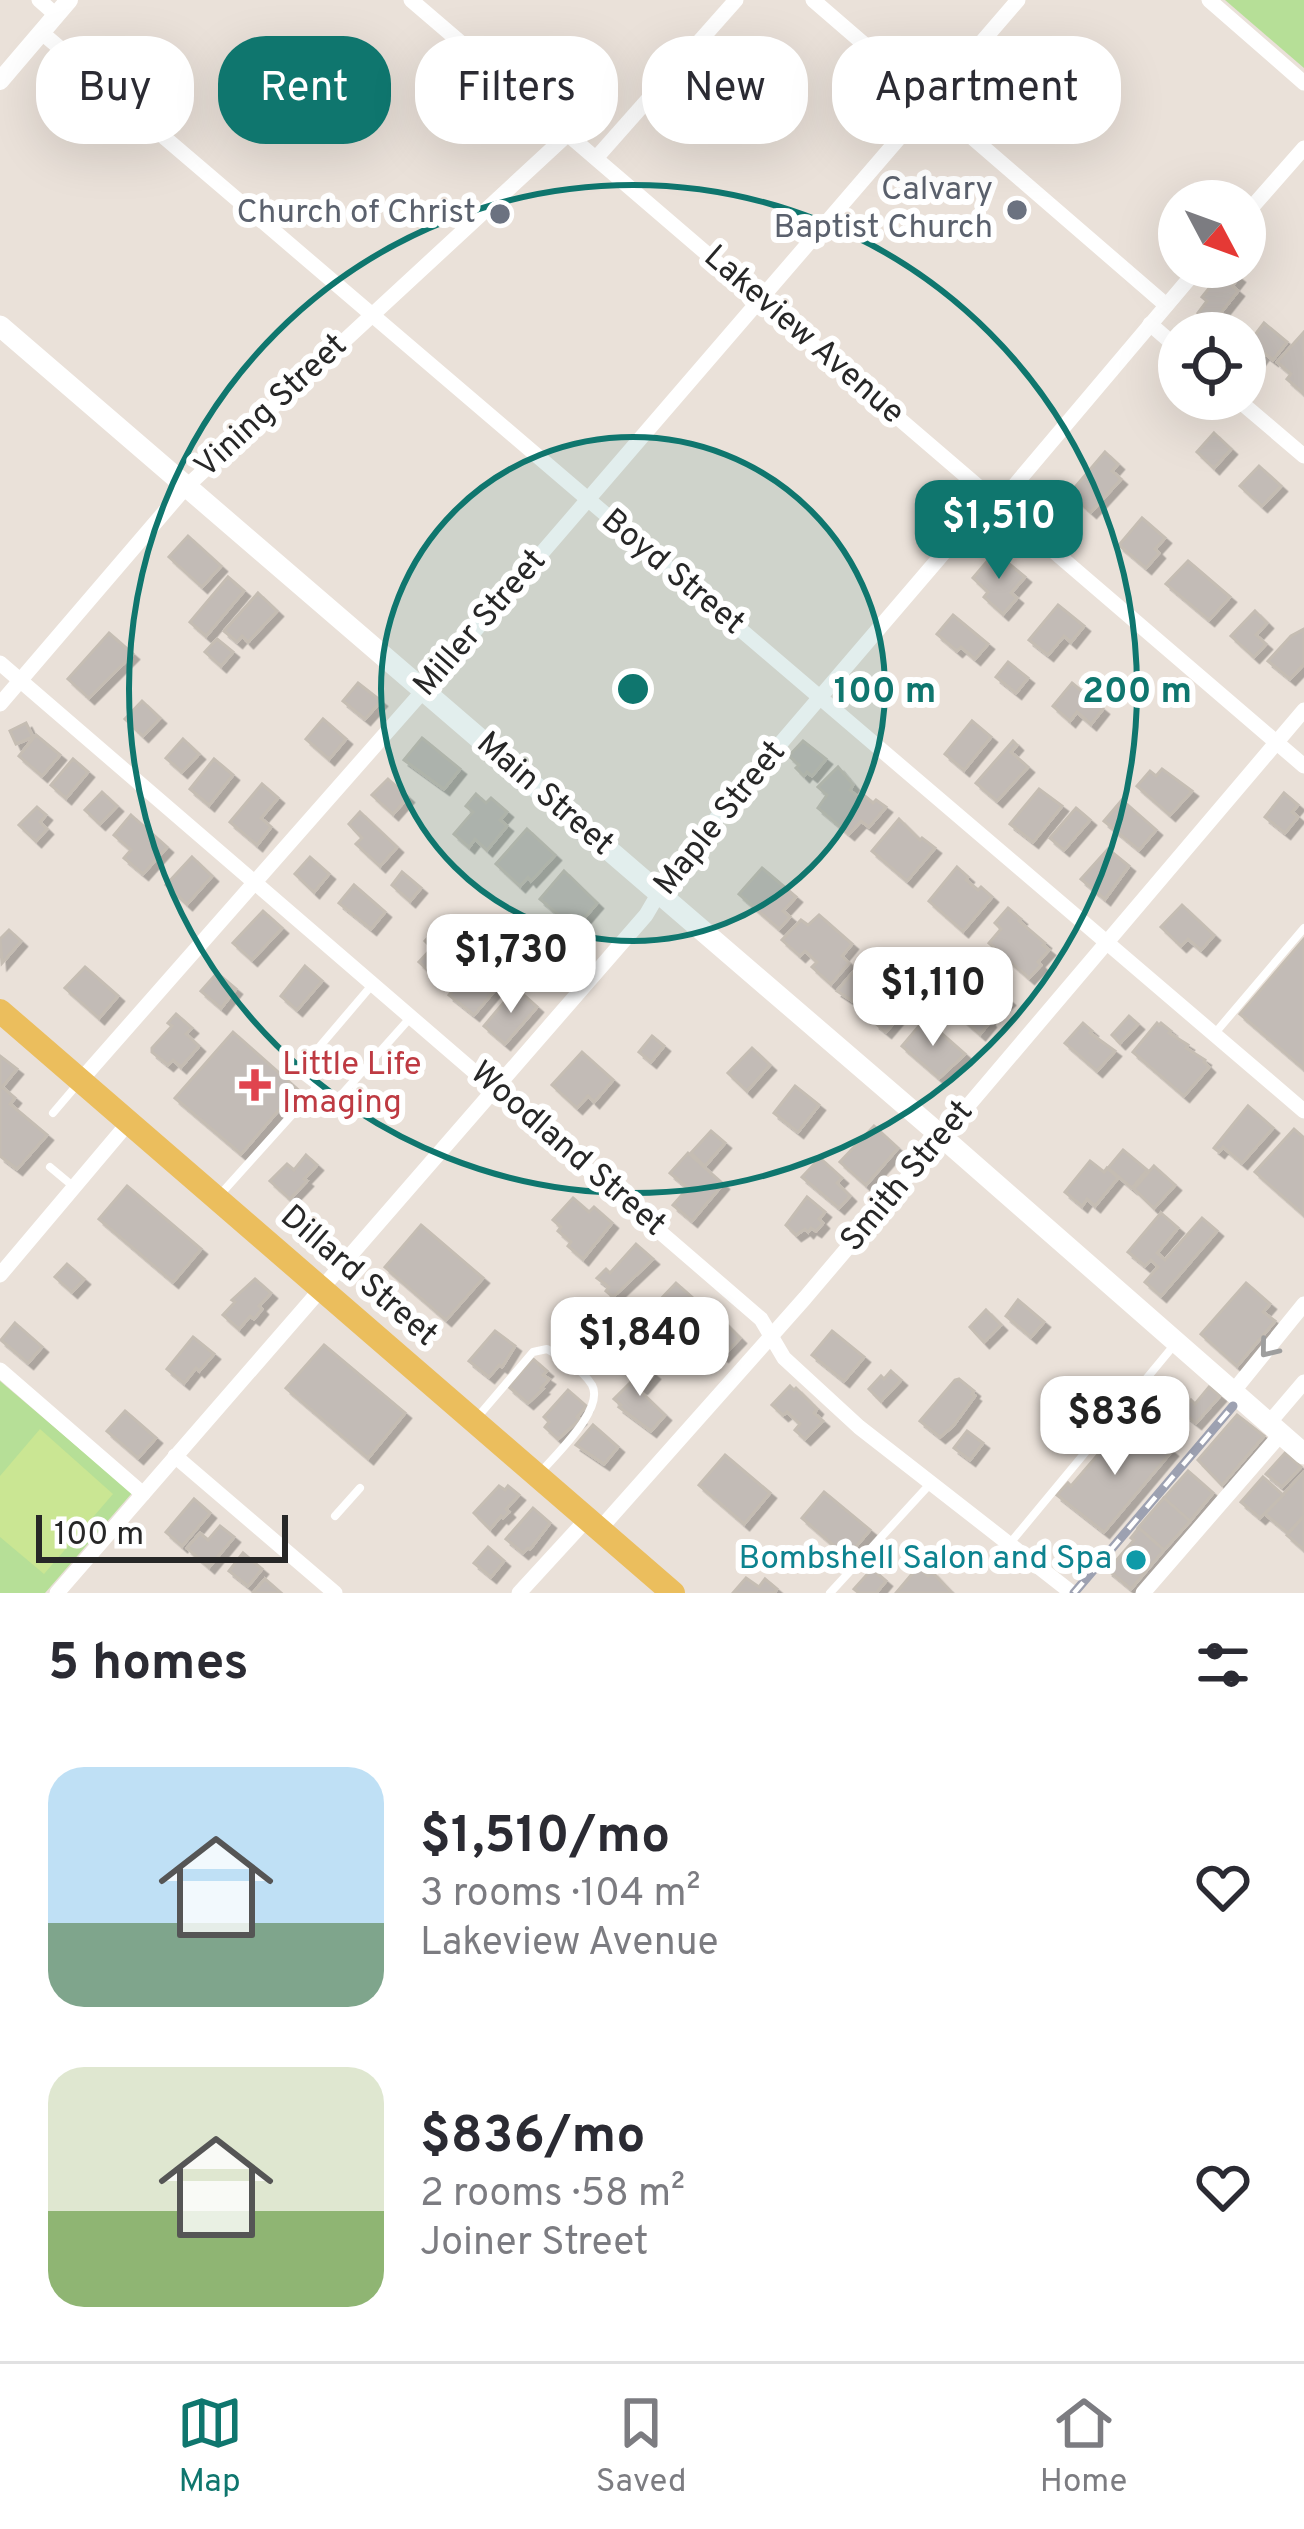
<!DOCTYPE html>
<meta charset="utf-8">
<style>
:root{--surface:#fff;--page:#f7f7f7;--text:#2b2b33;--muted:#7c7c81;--line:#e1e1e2;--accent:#0f766e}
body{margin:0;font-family:Overpass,sans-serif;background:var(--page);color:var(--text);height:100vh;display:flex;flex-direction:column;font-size:45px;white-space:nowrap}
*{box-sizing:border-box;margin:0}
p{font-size:39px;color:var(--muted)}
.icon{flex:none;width:66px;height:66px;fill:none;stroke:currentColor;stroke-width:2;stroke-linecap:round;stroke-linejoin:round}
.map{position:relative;height:1593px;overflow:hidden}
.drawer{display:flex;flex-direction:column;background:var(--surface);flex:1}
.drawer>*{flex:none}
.guide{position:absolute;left:36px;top:36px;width:1233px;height:108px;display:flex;gap:24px}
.needle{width:78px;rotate:131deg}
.controls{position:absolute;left:1158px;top:180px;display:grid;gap:24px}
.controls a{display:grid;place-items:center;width:108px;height:108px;border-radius:50%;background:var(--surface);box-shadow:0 12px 48px #0002;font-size:60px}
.scale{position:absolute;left:36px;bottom:30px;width:252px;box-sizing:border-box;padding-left:12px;border:6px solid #272727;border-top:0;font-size:33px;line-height:42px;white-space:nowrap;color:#272727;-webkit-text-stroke:9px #fff;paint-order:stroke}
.price{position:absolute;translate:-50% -102px;padding:0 27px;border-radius:24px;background:#fff;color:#222;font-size:39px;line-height:78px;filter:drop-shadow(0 3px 6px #0008)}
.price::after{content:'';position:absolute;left:50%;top:72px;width:36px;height:27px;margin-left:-18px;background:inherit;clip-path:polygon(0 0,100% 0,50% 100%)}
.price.active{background:var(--accent);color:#fff}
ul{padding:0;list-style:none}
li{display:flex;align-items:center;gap:36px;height:300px;padding:0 48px}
li span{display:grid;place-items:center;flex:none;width:336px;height:240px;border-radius:36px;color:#555}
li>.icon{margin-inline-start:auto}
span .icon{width:144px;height:144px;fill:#fffc;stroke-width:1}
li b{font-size:51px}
h2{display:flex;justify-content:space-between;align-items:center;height:144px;padding:0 48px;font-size:51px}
.tag{padding:0 42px;border-radius:48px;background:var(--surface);box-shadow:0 12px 48px #0002;font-size:42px;line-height:108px}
.tag.active{background:var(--accent);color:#fff}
.dock{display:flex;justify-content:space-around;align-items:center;height:168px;border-top:3px solid var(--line);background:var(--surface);font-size:33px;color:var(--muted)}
.dock a{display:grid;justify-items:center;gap:6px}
.dock .active{color:var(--accent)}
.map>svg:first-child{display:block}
</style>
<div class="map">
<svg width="1304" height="1593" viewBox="0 0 1304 1593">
<defs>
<filter id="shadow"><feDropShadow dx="5.5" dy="5.5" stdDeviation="0" flood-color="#0004"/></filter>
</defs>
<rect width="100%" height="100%" fill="#eae1d9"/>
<g fill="#b6df97">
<polygon points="1225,0 1304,0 1304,68"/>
<polygon points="0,1381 132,1493 45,1593 0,1593"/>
</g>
<polygon fill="#cae693" points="40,1429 113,1494 44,1574 0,1537 0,1476"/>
<g fill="#c2bbb6" stroke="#c5bdb3" stroke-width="3" filter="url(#shadow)">
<polygon points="1226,267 1239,277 1232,286 1238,291 1212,324 1198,313 1207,301 1202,297"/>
<polygon points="1264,323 1287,342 1273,360 1264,353 1259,360 1245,348"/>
<polygon points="1304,332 1304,394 1287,379 1291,374 1277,362"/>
<polygon points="1214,433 1231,449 1214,468 1197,452"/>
<polygon points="1105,452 1118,464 1112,471 1121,479 1091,512 1070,493"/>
<polygon points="1259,466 1281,486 1262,506 1240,486"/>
<polygon points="1142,518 1165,538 1155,549 1159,553 1146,568 1119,545"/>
<polygon points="188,536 221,566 202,587 169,557"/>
<polygon points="995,552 1025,577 1011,593 1017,598 1003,614 984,597 988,592 973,578"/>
<polygon points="1188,561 1230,597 1209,620 1166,584"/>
<polygon points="228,577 244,591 206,636 190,622"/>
<polygon points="258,593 277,611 248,642 242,636 237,642 224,631"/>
<polygon points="1058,605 1084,626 1071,642 1064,636 1048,655 1029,640"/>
<polygon points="1255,611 1267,623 1256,635 1266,644 1254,657 1231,636"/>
<polygon points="953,615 988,644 975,659 961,647 957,651 937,634"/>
<polygon points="1304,629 1304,664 1290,679 1268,661 1291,636"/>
<polygon points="109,633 133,654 89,698 68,679"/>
<polygon points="217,639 233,652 221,666 205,652"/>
<polygon points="1008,662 1028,678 1016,693 996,677"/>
<polygon points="358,683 381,701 365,719 343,701"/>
<polygon points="1072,683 1103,709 1091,724 1077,712 1070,721 1053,706"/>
<polygon points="142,701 160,718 143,736 125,719"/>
<polygon points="323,719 346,739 329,759 306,739"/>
<polygon points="972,721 991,737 964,770 945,754"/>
<polygon points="26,723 33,737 16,744 10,731"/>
<polygon points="36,735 60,755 42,776 19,756"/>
<polygon points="422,738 460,769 444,789 404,760"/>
<polygon points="183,739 199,754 182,772 166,758"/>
<polygon points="803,741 826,759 812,776 807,772 804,776 796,768 799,765 789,756"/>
<polygon points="1013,741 1017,745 1011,752 1028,767 997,801 976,783"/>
<polygon points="73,759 88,772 66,798 51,785"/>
<polygon points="214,759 233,775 209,805 190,789"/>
<polygon points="838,767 853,785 850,790 861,800 865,796 873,803 876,800 886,807 869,827 861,821 849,834 818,808 827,795 818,787"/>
<polygon points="1162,769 1192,791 1170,815 1137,786 1150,771 1156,776"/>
<polygon points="388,779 408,797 393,814 372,795"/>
<polygon points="262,784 278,798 261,818 271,827 257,845 230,822"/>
<polygon points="1039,789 1062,806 1033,842 1010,824"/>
<polygon points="102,792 117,806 100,824 85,810"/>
<polygon points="1284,793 1298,805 1292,812 1298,817 1285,833 1265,817"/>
<polygon points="476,794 486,803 491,798 507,812 500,820 507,826 487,850 475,839 469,847 454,834 473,812 466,806"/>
<polygon points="1122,800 1156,830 1139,850 1104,821"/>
<polygon points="37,807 46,815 40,822 47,829 36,841 19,825"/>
<polygon points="1076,808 1090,820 1064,850 1050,838"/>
<polygon points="360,812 397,847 380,866 356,844 362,838 349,824"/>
<polygon points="131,815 167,847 143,874 124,858 131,850 114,835"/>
<polygon points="899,819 920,840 922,838 935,848 907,881 872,851"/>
<polygon points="527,829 555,855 531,881 528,877 520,886 496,864"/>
<polygon points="1108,849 1129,866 1105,899 1081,879"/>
<polygon points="192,857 212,876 187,904 166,885"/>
<polygon points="310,857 329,874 314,892 295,874"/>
<polygon points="957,867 968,877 966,880 978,890 981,887 992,897 963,931 929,901"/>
<polygon points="762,868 796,897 783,911 790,917 779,929 739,894"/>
<polygon points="564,871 597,903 580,923 571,915 566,921 540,899"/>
<polygon points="402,872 421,888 410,901 392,885"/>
<polygon points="354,885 385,912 371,929 339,903"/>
<polygon points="1182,905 1214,935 1201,950 1188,939 1181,946 1161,927"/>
<polygon points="1008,908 1021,919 1019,921 1045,943 1043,945 1049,950 1038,962 1041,965 1029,978 989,943 1001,929 995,923"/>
<polygon points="263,911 282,928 252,960 233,943"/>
<polygon points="819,915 852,944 842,956 849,963 831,984 812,967 817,962 805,951 800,956 782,940 801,920 808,925"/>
<polygon points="437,928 452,941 447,946 458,956 438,979 419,962 432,948 425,941"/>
<polygon points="9,930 21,941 2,963 0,939"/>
<polygon points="1304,939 1304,1069 1240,1014"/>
<polygon points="481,957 506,977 474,1015 449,995"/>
<polygon points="305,966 322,981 297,1010 281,996"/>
<polygon points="875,966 907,994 896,1006 903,1012 886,1032 875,1023 877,1021 869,1015 873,1011 861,1001 857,1004 837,991 854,971 864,979"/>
<polygon points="85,967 118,996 99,1018 65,988"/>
<polygon points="978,971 1009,1000 988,1019 990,1022 980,1034 947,1005"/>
<polygon points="217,973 236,989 221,1008 201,991"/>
<polygon points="516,988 537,1007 505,1044 484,1026"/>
<polygon points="176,1014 192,1028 186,1034 199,1046 181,1067 173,1060 168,1065 152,1052 152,1048 172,1026 168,1023"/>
<polygon points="1129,1016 1138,1024 1120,1043 1112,1035"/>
<polygon points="925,1019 965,1054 939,1078 902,1046"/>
<polygon points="1083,1023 1092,1031 1090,1033 1115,1051 1097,1071 1065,1043"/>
<polygon points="1157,1023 1159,1025 1161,1023 1171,1031 1169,1033 1188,1045 1186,1048 1205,1060 1204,1062 1209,1067 1184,1096 1133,1052"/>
<polygon points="233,1032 297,1089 241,1154 175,1098"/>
<polygon points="652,1036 664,1046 651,1062 639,1052"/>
<polygon points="752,1048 770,1065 747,1091 728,1073"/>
<polygon points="582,1052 613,1080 594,1102 588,1096 577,1108 552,1085"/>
<polygon points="0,1056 17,1069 2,1087 15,1098 10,1104 47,1135 17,1169 0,1156"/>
<polygon points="795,1086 819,1105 798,1132 774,1113"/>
<polygon points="1248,1106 1273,1128 1242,1163 1223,1147 1219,1152 1214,1148"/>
<polygon points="874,1126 898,1148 866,1185 840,1162"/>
<polygon points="1294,1129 1304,1138 1304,1215 1255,1172"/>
<polygon points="711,1131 725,1143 705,1166 691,1153"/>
<polygon points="1123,1150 1147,1170 1132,1188 1108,1168"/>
<polygon points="688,1153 723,1184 692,1221 673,1205 688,1188 670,1173"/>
<polygon points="306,1155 317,1165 304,1179 307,1181 290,1199 270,1181 287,1164 294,1170"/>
<polygon points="820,1158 842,1178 837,1183 850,1196 839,1208 802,1177"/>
<polygon points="1090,1161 1104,1172 1107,1168 1118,1178 1095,1206 1087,1199 1082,1206 1065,1192"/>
<polygon points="1154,1166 1175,1185 1154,1208 1134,1189"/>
<polygon points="127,1186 201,1249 173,1282 99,1219"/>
<polygon points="807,1197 825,1212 819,1219 823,1223 816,1231 811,1228 808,1232 805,1229 796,1235 786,1225"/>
<polygon points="573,1198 589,1212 594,1207 612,1223 583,1259 568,1246 571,1242 558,1231 561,1227 553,1220"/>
<polygon points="1161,1213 1178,1228 1157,1253 1165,1260 1202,1218 1217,1231 1161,1296 1145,1282 1158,1267 1151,1260 1145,1266 1128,1252"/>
<polygon points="421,1225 483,1278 446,1320 385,1267"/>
<polygon points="636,1244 653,1259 613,1297 606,1291 609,1287 597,1278 606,1269 610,1273"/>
<polygon points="67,1264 84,1279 72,1292 55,1277"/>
<polygon points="255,1279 271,1293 259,1306 262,1309 254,1319 250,1316 239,1329 223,1315 235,1302 232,1300"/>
<polygon points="676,1283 703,1307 706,1304 740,1338 723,1356 707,1342 702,1347 680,1328 684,1323 659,1301"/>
<polygon points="1246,1283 1270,1304 1263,1312 1275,1321 1237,1366 1201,1334"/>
<polygon points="1018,1300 1044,1322 1031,1337 1006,1316"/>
<polygon points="986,1310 1001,1325 984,1342 970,1327"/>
<polygon points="15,1323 42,1347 28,1363 1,1340"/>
<polygon points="495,1331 515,1346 502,1367 499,1365 489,1377 469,1361"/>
<polygon points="832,1331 864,1357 844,1381 812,1355"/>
<polygon points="193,1337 214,1354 199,1371 196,1368 184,1383 167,1369"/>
<polygon points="324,1345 405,1413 368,1458 286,1388"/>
<polygon points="533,1359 547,1371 543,1375 549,1379 541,1388 543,1389 528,1403 509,1387"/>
<polygon points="639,1361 654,1374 642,1388 638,1389 665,1415 651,1431 619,1407 621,1405 614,1399 634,1379 628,1374"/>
<polygon points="891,1371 901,1380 881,1401 869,1389 881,1376 884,1379"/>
<polygon points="959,1379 974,1391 972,1394 975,1396 953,1426 940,1437 920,1421 955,1380"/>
<polygon points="790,1386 794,1390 796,1388 817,1409 814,1413 823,1421 805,1439 795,1430 800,1424 787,1412 783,1415 772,1405"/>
<polygon points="1209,1387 1220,1396 1196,1423 1186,1415 1188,1411 1184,1408 1191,1400 1195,1404"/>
<polygon points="568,1390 586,1406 577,1417 580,1419 558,1439 545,1427 549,1422 544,1417"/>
<polygon points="125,1411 156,1438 138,1458 107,1431"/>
<polygon points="1237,1415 1264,1436 1222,1485 1198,1460"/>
<polygon points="593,1425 618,1447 604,1464 576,1445"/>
<polygon points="1142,1426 1172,1451 1104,1532 1057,1495 1068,1483 1071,1486 1113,1437 1125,1447"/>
<polygon points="967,1431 983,1443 970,1460 954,1448"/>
<polygon points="1285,1453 1301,1467 1282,1487 1266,1474"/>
<polygon points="725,1455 770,1493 744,1524 699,1485"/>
<polygon points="1188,1471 1213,1493 1190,1521 1164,1498"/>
<polygon points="1304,1472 1304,1516 1288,1533 1265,1514"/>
<polygon points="1263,1477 1283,1495 1260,1518 1241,1502"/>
<polygon points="499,1486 505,1490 508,1486 519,1495 506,1509 509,1512 503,1518 501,1516 490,1529 474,1513"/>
<polygon points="824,1492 870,1530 847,1557 802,1518"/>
<polygon points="1164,1498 1190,1521 1164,1550 1138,1528"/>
<polygon points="194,1499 210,1513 182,1546 166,1532"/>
<polygon points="533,1508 550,1523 530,1549 528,1548 523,1553 506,1539"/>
<polygon points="1304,1516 1304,1550 1287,1535"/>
<polygon points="220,1526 234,1537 209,1567 187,1548 200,1533 208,1540"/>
<polygon points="1139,1528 1164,1550 1131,1589 1108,1570 1134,1540 1131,1538"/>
<polygon points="488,1547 504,1561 491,1577 474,1563"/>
<polygon points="243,1553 262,1569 248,1586 229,1571"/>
<polygon points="918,1567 928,1576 932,1572 952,1593 896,1593"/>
<polygon points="872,1569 886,1581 876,1593 859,1593 854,1589"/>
<polygon points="746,1578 759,1587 765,1579 777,1589 774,1593 733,1593"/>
<polygon points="265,1579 281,1593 253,1593"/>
</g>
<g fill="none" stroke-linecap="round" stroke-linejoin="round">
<g stroke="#fff" stroke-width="8">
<polyline points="372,985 298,1072 336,1101 410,1018"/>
<polyline points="1216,1032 1304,928"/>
<polyline points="53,1113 76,1086"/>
<polyline points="50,1167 74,1187"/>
<polyline points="218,1197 317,1087"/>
<path d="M475 1420 533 1352 547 1349C563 1358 582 1369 592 1385 605 1409 556 1454 541 1472"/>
<polyline points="335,1516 360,1488"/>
<polyline points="997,1559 1175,1344"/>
<polyline points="830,1593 930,1484"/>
</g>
<g stroke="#fff" stroke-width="15">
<polyline points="39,0 56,15"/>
<polyline points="411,0 1304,766"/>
<polyline points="813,0 1166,305"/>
<polyline points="1209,0 1304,83"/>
<polyline points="41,32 1304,1111"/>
<polyline points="597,157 736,0"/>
<polyline points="1245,215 1304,148"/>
<polyline points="1150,324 1179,349"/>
<polyline points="1237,399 1304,456"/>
<polyline points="0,663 761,1319 784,1358 859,1427 1072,1593"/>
<polyline points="0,704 185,488 568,134"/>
<polyline points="81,1080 423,691 1018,0"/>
<polyline points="0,1275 129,1122"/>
<polyline points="0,1370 143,1494"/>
<polyline points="1232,1393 1304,1304"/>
<polyline points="1268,1424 1304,1382"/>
<polyline points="175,1456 335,1593"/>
<polyline points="599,1530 805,1298 1304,710"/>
<polyline points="57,1593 646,915 673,869 976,515 1014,486 1199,267"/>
<polyline points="519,1593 587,1519"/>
<polyline points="1143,1593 1280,1435"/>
</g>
<polyline stroke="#fff" stroke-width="18" points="0,81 69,0"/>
<polyline stroke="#fff" stroke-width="21" points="0,326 933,1129 1304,1454"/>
<polyline stroke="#ebbe5d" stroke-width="24" points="0,1011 673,1593"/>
<defs>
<polyline id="rail" points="1074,1593 1233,1406"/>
</defs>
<use href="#rail" stroke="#9da1b1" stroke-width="9"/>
<use href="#rail" stroke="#fff" stroke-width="4.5" stroke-dasharray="14" stroke-linecap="butt"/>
</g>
<defs><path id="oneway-chevron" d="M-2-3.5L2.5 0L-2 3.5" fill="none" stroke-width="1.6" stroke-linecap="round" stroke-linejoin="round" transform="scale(3)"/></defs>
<use stroke="#9e9e9e" href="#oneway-chevron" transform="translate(1268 1349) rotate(129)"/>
<circle cx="633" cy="689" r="252" fill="#0f766e" fill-opacity=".12"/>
<g fill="none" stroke="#0f766e" stroke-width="6">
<circle cx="633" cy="689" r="252"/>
<circle cx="633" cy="689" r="504"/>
</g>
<g fill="#6b7280" stroke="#fff" stroke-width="4.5">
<circle cx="1017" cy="210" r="12"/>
<circle cx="500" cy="214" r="12"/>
</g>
<path fill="#e0444e" stroke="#fff" stroke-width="4.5" d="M249 1067h12v12h12v12h-12v12h-12v-12h-12v-12h12z"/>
<circle fill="#0f9aa8" stroke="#fff" stroke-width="4.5" cx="1136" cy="1560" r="12"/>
<g text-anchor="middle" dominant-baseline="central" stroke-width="12" stroke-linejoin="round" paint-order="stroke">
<g font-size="33" fill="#5b616d" stroke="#fff" text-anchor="end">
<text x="993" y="191">Calvary<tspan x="993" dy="38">Baptist Church</tspan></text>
<text x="476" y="214">Church of Christ</text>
</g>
<g font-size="33" fill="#272727" stroke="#fff">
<text transform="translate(803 336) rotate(41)">Lakeview Avenue</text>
<text transform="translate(272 407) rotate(-43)">Vining Street</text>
<text transform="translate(672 573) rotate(40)">Boyd Street</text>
<text transform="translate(481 624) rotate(-49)">Miller Street</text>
<text transform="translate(544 795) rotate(41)">Main Street</text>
<text transform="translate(721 819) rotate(-51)">Maple Street</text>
<text transform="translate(567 1150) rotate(41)">Woodland Street</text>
<text transform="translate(908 1177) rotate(-50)">Smith Street</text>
<text transform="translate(358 1277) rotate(41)">Dillard Street</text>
</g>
<g font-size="33" fill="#be3a42" stroke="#fff" text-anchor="start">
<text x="282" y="1066">Little Life<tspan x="282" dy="38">Imaging</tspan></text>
</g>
<g font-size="33" fill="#0d838f" stroke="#fff" text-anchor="end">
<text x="1112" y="1560">Bombshell Salon and Spa</text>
</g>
</g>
<circle cx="633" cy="689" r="18" fill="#0f766e" stroke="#fff" stroke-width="6"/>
<g font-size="36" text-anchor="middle" font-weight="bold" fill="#0f766e" stroke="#fff" stroke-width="12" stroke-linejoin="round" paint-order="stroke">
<text x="885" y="702">100 m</text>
<text x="1137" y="702">200 m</text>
</g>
</svg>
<div class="controls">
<a><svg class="needle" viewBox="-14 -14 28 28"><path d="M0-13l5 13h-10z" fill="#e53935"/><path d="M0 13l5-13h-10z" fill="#7c7c81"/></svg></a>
<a><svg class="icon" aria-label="locate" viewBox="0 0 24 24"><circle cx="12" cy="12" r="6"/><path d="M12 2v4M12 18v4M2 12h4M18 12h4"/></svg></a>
</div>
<div class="scale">100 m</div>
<b class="price active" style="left:999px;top:582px">$1,510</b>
<b class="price" style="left:511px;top:1016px">$1,730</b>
<b class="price" style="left:933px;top:1049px">$1,110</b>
<b class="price" style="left:640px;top:1399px">$1,840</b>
<b class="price" style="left:1115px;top:1478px">$836</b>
<div class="guide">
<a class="tag">Buy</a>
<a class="tag active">Rent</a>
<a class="tag">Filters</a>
<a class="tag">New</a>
<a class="tag">Apartment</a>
</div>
</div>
<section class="drawer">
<h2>5 homes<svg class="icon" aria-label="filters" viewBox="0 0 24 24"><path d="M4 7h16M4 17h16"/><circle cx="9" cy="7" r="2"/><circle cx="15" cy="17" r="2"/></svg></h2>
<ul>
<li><span style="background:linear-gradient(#bfe0f5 65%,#7fa58c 0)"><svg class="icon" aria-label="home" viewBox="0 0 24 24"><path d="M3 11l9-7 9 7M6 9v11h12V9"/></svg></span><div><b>$1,510/mo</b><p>3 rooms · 104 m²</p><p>Lakeview Avenue</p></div><svg class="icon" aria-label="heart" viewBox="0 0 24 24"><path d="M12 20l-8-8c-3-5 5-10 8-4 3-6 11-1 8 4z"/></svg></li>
<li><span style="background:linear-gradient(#dfe7d0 60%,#8fb573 0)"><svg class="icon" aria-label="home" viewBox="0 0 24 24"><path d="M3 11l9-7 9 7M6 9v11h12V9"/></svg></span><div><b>$836/mo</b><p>2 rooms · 58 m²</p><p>Joiner Street</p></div><svg class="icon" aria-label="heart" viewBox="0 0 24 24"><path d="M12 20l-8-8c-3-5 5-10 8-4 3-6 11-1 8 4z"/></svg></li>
</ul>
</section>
<nav class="dock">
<a class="active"><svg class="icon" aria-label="map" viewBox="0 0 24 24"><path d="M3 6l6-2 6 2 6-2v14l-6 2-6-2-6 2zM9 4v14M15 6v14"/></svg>Map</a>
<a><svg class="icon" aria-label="saved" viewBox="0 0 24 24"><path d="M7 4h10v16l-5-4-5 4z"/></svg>Saved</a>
<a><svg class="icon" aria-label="home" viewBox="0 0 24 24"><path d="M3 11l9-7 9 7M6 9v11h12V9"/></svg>Home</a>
</nav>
